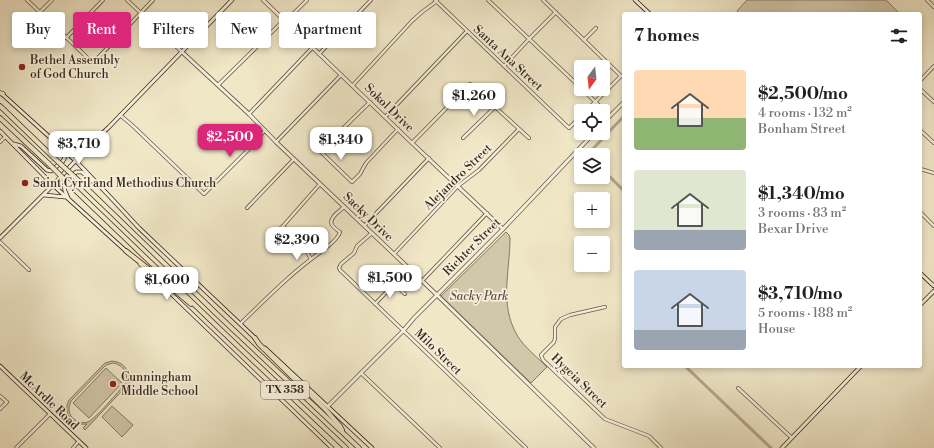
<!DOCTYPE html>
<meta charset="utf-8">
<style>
:root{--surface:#fff;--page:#f2f2f2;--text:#202124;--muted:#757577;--accent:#db2777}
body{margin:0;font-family:"Libre Bodoni",serif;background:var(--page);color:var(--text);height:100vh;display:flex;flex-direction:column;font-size:15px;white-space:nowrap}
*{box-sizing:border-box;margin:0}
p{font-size:13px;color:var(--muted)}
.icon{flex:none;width:22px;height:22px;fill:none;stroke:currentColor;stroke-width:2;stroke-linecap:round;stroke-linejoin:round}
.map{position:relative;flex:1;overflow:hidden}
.drawer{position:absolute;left:622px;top:12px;width:300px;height:356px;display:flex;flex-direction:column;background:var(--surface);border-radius:4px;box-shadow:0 2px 6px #0003}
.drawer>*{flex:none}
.guide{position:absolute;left:12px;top:12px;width:380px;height:36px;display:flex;gap:8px}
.needle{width:26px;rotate:195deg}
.fabs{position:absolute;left:574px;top:60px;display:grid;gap:8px}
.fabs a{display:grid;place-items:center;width:36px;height:36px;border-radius:4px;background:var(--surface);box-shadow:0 2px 6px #0003;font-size:20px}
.price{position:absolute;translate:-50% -34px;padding:0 9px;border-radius:8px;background:#fff;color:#222;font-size:13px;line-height:26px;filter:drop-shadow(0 1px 2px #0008)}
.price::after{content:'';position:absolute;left:50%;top:24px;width:12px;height:9px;margin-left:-6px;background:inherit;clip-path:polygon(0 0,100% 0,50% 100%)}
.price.current{background:var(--accent);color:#fff}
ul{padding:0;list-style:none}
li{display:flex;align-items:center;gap:12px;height:100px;padding:0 12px}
li span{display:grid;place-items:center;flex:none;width:112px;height:80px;border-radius:4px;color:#555}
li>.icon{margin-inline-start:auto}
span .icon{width:48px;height:48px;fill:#fffc;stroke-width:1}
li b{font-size:17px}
h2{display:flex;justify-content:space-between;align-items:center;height:48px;padding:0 12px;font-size:17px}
.tag{padding:0 14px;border-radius:4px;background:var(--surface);box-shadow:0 2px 6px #0003;font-size:14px;line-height:36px}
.tag.current{background:var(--accent);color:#fff}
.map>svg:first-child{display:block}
</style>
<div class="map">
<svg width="934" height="448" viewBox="0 0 934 448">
<rect width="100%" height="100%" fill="#f0e7c7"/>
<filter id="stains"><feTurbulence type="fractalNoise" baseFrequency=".005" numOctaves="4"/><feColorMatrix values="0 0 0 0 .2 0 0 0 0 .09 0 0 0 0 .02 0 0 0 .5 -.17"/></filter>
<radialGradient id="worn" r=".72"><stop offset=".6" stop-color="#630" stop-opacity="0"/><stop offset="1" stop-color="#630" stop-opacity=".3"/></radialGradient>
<g fill="#d1c7aa" stroke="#857863" fill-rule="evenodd">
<polygon points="747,0 886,0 900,14 740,14 737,11"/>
<path d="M506 232 509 235 510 238C510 271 499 304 517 335 524 347 537 357 547 367L531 383 441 296Z"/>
<path d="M112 361C123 362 129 369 129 380L132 377 134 378 85 430 83 428 87 424C73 426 62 414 69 400L102 366 105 363ZM113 363C124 365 129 374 125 384 119 391 95 419 88 422 81 424 75 421 71 416 68 411 69 406 71 401L103 368 106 365Z"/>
<polygon points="106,368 122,383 89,418 73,403"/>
<polygon points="112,406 133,425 122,437 102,417"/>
</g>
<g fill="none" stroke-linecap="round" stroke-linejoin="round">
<g stroke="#b2a78d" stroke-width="3">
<polyline points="587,155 624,116"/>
<polyline points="603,170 624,191"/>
<polyline points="685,366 771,448"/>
</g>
<defs>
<g id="minor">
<polyline points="27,0 93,63 153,0"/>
<polyline points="127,0 182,52"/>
<polyline points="435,0 569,128 581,116"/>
<polyline points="488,0 581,88"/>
<polyline points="543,0 621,76 586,111"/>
<polyline points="927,0 934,7"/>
<polyline points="40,12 52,0"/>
<polyline points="66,38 103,0"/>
<polyline points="584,40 596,28"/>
<polyline points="319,54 371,0"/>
<polyline points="504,66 529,39 556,12"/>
<polyline points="920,81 934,66"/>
<polyline points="218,85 281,23 288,19 307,0"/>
<polyline points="353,85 412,21 422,12 437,1"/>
<polyline points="582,89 610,116"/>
<polyline points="920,89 934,102"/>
<polyline points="370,102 320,151 352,182 360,174 366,163 398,129"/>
<polyline points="249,114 313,47"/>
<polyline points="120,115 133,126 204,194 253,145 265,130"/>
<polyline points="385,117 467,31"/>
<polyline points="920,130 934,143"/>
<polyline points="463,138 495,107"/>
<polyline points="0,142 5,137"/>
<polyline points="276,142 341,75"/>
<polyline points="412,143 470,84 529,138"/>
<polyline points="920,169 924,170 934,173"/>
<polyline points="247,208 294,159"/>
<polyline points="920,212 934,226"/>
<polyline points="283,226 305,249 311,259"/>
<polyline points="364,226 429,158"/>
<polyline points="372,233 357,246 354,253 341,264 339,268 340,270 526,448"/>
<polyline points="273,235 283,226 320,184"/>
<polyline points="0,242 29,270"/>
<polyline points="394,254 458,186 479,170 518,130"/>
<polyline points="383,273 405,294"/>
<polyline points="422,281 487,213"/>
<polyline points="375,304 394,284"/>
<polyline points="605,307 570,315 561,319 555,327 555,338 554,342 541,355 543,360 605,419 649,436 661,448"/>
<path d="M240 324C265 300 290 274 318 254 325 249 338 239 340 232 337 230 334 228 332 225 328 218 340 211 344 207"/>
<polyline points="361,373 440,448"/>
<polyline points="738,388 792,438"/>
<polyline points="0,396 7,402 0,409"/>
<polyline points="16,448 50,414"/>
<polyline points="73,448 79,441"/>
</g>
<g id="tertiary">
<polyline points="263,0 412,143 503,229"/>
<polyline points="182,52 249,114 276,142 437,295 594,448"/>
<polyline points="603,123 624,102"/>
<polyline points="328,406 403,331 414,318 503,229 594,133"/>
</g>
<g id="secondary">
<polyline points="635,0 650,14"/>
<polyline points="2,94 76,161 113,200 139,228 255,338"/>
<polyline points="0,131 53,185 127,252"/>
<polyline points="14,144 21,146 47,170 51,171 63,161 65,157 63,150"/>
<polyline points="44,195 65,197"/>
<polyline points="68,198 65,191 64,185 76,172 82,172 97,185"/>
<polyline points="0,238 53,185 90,145 109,127 232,0"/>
<polyline points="140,264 332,448"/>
<polyline points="920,273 934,286"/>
<polyline points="920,305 934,291"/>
<polyline points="265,348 372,448"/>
<polyline points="0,366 86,448"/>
<polyline points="782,448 861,366"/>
</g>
<g id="motorway">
<polyline points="0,93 3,94"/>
<polyline points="0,106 54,158"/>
<polyline points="0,118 48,163"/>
<polyline points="80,182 223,320 359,448"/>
<polyline points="73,188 224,333 346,448"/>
<polyline points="126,251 160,278 191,304"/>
<polyline points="255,338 259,344 326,410 340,426 342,430"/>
</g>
</defs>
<use href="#minor" stroke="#675947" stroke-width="4"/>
<use href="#tertiary" stroke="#675947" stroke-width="4.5"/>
<use href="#secondary" stroke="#392a1c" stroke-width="4.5"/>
<use href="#motorway" stroke="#392a1c" stroke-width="5.5"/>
<use href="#minor" stroke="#f5efdb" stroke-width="2.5"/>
<use href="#tertiary" stroke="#f5efdb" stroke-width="3"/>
<use href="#secondary" stroke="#f5efdb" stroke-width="3"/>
<use href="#motorway" stroke="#f0e7c7" stroke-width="4"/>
<defs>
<g id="motorway-bridge">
<polyline points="54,158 80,182"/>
<polyline points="48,163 73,188"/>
</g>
</defs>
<use href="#motorway-bridge" stroke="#392a1c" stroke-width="5.5" stroke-linecap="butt"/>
<use href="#motorway-bridge" stroke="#f0e7c7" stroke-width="4"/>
</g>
<g fill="#8f2418" stroke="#f5efdb" stroke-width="1.5">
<circle cx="22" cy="67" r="4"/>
<circle cx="25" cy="183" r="4"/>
<circle cx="113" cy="384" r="4"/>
</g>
<g text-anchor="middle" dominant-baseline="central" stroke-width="3.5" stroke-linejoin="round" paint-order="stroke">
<rect fill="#f5efdb" stroke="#716555" stroke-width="1" x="261" y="381" width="48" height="18" rx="3"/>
<g font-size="11" font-weight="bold" fill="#392a1c">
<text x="285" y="390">TX 358</text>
</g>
<g font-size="12" fill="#392a1c" stroke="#f5efdb">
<text transform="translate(508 58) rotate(43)">Santa Ana Street</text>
<text transform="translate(389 108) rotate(44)">Sokol Drive</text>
<text transform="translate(458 177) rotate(-44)">Alejandro Street</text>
<text transform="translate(368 217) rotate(44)">Sacky Drive</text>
<text transform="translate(472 247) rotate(-45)">Richter Street</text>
<text transform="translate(438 352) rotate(44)">Milo Street</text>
<text transform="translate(579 381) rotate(44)">Hygeia Street</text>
<text transform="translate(49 401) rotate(44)">McArdle Road</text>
</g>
<g font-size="12" fill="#392a1c" stroke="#f5efdb" text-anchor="start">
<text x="30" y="60">Bethel Assembly<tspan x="30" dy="14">of God Church</tspan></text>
<text x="33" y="183">Saint Cyril and Methodius Church</text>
<text x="121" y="377">Cunningham<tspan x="121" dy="14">Middle School</tspan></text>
</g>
<g font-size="12" font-style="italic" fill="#5f5140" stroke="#f5efdb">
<text x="479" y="296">Sacky Park</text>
</g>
</g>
<rect width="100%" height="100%" filter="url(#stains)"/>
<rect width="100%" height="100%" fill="url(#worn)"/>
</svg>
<div class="fabs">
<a><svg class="needle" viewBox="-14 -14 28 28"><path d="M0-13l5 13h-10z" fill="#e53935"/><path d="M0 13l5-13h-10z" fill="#757577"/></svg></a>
<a><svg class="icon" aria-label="locate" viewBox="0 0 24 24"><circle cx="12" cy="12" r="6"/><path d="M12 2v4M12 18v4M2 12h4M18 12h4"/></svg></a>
<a><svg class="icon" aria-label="layers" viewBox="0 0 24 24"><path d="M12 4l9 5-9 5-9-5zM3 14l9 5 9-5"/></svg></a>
<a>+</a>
<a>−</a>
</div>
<b class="price" style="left:474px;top:117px">$1,260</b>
<b class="price current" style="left:230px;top:158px">$2,500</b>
<b class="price" style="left:341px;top:161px">$1,340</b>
<b class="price" style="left:79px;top:165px">$3,710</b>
<b class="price" style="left:297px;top:261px">$2,390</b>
<b class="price" style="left:390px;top:299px">$1,500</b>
<b class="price" style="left:167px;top:301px">$1,600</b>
<div class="guide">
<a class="tag">Buy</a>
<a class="tag current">Rent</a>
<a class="tag">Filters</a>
<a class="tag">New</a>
<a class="tag">Apartment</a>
</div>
<section class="drawer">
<h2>7 homes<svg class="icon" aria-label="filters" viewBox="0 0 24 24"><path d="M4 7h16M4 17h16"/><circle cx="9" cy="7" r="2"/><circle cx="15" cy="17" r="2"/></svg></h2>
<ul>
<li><span style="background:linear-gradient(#ffd9b3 60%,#8fb573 0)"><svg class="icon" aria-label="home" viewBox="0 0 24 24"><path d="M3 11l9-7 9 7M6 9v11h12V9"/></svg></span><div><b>$2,500/mo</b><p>4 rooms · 132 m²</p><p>Bonham Street</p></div></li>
<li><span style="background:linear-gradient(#dfe7d0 75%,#9aa5b1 0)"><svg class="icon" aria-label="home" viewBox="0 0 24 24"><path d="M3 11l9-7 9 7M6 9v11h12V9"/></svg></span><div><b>$1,340/mo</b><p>3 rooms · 83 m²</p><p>Bexar Drive</p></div></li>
<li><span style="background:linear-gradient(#c9d6e8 75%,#9aa5b1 0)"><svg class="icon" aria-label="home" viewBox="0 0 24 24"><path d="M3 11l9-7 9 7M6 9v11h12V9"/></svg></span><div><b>$3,710/mo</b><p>5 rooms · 188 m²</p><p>House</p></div></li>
</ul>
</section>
</div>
